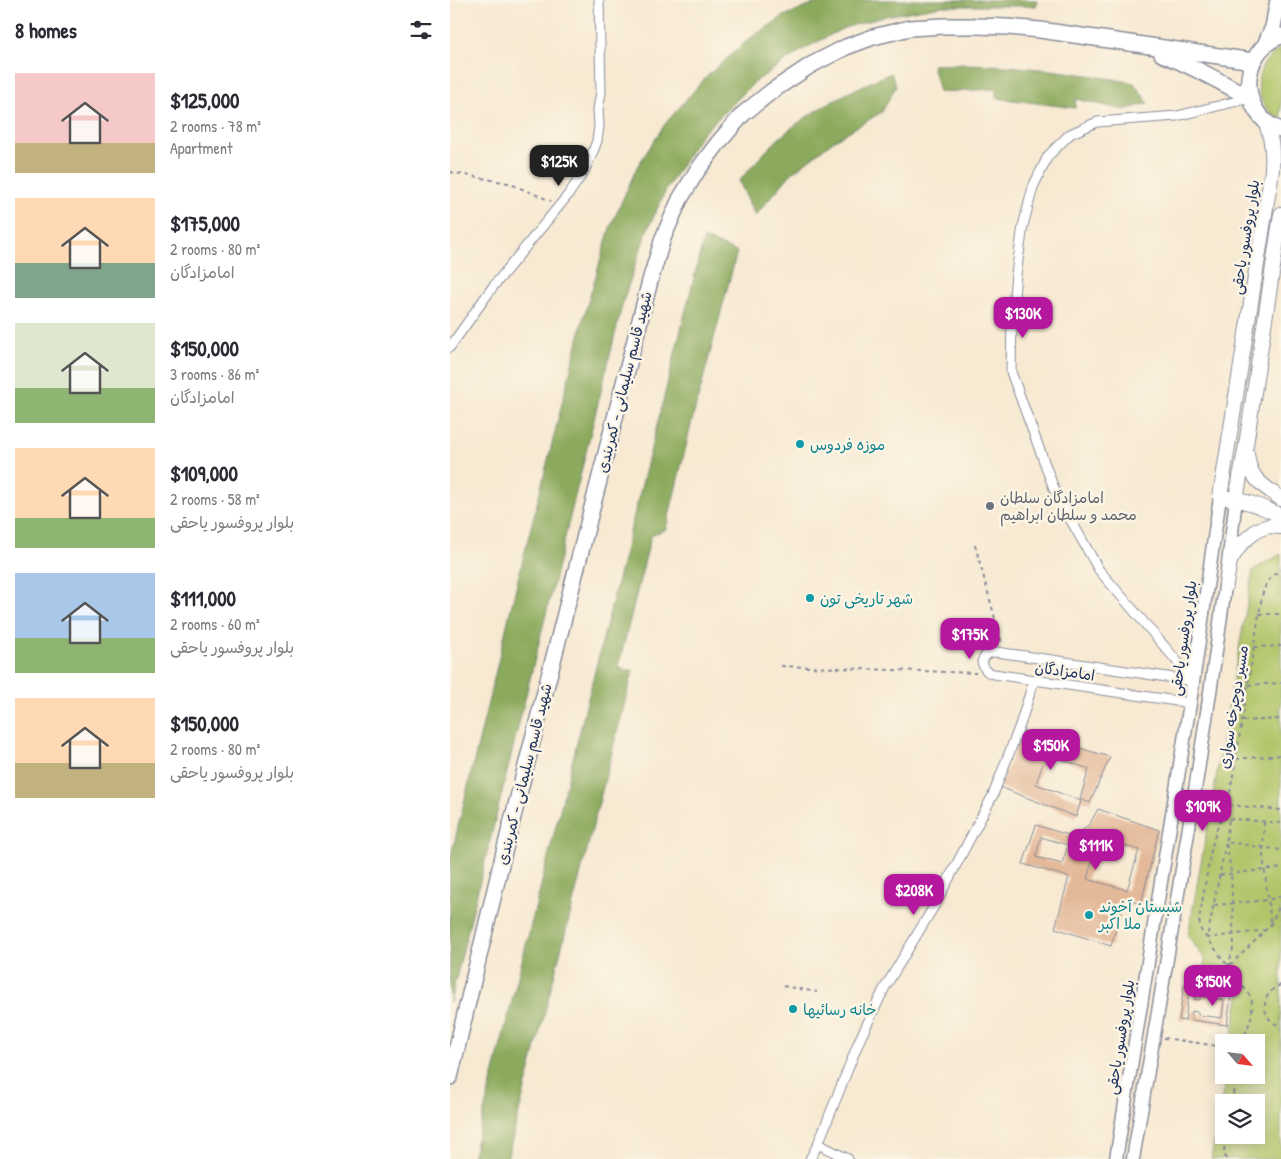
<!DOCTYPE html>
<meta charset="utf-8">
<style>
:root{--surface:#fff;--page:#f2f2f3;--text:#2b2b33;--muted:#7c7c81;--accent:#b5179e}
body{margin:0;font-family:"Patrick Hand","Playpen Sans Arabic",sans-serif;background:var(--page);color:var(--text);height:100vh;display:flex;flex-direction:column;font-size:19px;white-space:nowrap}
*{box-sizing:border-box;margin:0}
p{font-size:16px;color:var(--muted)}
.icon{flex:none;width:28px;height:28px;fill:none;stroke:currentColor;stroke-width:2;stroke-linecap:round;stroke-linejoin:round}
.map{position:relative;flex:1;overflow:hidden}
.side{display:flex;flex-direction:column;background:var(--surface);width:450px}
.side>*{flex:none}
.needle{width:32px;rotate:118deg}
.controls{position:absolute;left:765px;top:1034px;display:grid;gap:10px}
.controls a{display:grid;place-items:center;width:50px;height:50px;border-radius:0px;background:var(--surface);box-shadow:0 2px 12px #0003;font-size:25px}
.price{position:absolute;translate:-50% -42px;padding:0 11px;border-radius:10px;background:var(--accent);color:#fff;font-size:16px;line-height:32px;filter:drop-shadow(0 1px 2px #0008)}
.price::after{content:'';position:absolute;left:50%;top:30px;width:15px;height:11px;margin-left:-8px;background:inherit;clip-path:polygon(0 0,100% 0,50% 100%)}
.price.on{background:#222;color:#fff}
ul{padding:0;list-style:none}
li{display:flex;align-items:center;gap:15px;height:125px;padding:0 15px}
li span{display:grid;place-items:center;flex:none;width:140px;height:100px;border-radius:0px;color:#555}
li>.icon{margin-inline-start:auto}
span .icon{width:60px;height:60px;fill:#fffc;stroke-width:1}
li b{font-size:21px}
h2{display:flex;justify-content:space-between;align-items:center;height:60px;padding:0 15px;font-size:21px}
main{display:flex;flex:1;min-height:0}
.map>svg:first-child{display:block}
</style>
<main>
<section class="side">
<h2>8 homes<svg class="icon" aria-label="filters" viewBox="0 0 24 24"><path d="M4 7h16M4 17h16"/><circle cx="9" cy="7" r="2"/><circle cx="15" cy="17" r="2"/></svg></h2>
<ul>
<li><span style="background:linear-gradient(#f6c9c9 70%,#c2b280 0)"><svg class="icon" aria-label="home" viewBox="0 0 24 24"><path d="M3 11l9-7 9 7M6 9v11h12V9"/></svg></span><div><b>$125,000</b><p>2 rooms · 78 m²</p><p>Apartment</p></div></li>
<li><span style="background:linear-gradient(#ffd9b3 65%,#7fa58c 0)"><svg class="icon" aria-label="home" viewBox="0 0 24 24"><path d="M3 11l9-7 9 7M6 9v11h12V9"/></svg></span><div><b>$175,000</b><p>2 rooms · 80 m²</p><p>امامزادگان</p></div></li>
<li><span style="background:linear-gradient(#dfe7d0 65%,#8fb573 0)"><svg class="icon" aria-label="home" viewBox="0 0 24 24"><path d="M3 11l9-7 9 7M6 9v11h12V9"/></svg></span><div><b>$150,000</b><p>3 rooms · 86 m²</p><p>امامزادگان</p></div></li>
<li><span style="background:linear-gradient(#ffd9b3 70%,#8fb573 0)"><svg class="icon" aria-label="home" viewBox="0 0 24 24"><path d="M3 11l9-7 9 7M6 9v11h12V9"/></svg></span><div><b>$109,000</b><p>2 rooms · 58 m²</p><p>بلوار پروفسور یاحقی</p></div></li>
<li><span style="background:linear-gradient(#a9c7e8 65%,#8fb573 0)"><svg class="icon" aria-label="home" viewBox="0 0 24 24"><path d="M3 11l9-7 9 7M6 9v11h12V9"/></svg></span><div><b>$111,000</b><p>2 rooms · 60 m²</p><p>بلوار پروفسور یاحقی</p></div></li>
<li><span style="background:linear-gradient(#ffd9b3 65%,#c2b280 0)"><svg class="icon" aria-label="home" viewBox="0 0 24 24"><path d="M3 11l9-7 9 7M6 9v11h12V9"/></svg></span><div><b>$150,000</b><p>2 rooms · 80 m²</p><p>بلوار پروفسور یاحقی</p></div></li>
</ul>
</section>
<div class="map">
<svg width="831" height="1159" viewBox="0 0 831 1159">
<rect width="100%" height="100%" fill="#fcf5e5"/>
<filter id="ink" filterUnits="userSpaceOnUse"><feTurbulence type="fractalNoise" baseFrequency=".02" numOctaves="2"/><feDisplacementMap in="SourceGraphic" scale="10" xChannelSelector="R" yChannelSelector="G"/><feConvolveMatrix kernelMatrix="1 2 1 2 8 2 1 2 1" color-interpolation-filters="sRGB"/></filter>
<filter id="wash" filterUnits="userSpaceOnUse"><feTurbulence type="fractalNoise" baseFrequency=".0096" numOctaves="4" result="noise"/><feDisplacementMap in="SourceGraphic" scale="20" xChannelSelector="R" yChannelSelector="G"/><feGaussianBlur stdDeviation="1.12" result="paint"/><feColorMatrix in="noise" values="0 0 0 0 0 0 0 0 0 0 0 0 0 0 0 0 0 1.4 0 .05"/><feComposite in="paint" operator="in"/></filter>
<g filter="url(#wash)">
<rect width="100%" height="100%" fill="#f7e9d2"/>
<g fill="#b1c569" stroke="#667a64" fill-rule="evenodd">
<path d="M829 49H831V120C812 111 804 90 811 70 814 61 822 55 829 49Z"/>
<path d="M831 554V1159H761L776 1075H806V1042H781L790 991 751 985 755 959 738 936 803 570ZM774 1102H806V1135H774Z"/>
</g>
<g fill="#8caa5d" stroke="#546c5e">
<polygon points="373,0 587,0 586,6 491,6 436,16 394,28 352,50 306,81 250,136 216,190 196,233 173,302 0,1003 0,860 70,571 134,316 160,228 187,167 215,124 256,77 299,39 334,16"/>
<path d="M516 64C573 66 629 72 684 83L698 103 674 110 626 99 625 108 546 98V89L489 92 482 65Z"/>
<path d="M441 73 446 86 432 112 383 141 341 174 305 216 289 181C299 170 309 158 320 147 354 113 397 92 441 73Z"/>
<polygon points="254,238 287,252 242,421 216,529 201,536 168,668 183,671 57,1159 22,1159"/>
</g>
<g id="blocks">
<g fill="#e4b99a" fill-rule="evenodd">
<polygon points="572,731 660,757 640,803 630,799 639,769 596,754 586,784 631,801 626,817 550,787"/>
<path d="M648 809 709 830 691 904 675 899 661 946 605 928 619 877 573 864 586 825 631 839 634 828 639 825ZM591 837 618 845 612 864 586 857ZM649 838 689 850 677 890 637 879Z"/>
<polygon points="734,985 740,985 735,1021 729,1020"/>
<polygon points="746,989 781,995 777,1025 741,1020 742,1011 748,1012 748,1015 772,1018 774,1000 750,996 750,1000 744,999"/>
</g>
</g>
</g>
<g filter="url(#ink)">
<use href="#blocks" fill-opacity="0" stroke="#898c98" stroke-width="1"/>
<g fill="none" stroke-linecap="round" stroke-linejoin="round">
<defs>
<g id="street">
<polyline points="0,347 42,288 118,195 133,173 142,154 147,141 149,126 148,109 151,92 149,0"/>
<polyline points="744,681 649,570 606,494 561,372 562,319 566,274 573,226 583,187 598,156 620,134 647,122 727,116 800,98"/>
<path d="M740 703 544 674C537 673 534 669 532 662 535 654 539 652 547 652L744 681"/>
<polyline points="368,1144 398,1159"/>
<polyline points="360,1159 368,1144 410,1039 434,989 486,903 543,795 570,725 584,680"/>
</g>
<g id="secondary">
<polyline points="666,1159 740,703 770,497"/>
<path d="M683 1159C720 939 760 720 786 499"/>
</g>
<g id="primary">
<path d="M815 121C822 139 823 151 822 170L770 497C795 500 809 505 831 516"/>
<path d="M797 454C800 480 812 484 831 499"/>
<polyline points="786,499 796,445 831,214"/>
<polyline points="776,584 780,561 791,544 807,530 819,526 831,527"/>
</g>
<g id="highway">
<path d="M831 36C788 51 788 116 831 130"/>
<polyline points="815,45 823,27 828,0"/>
<path d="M712 54C743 66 771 82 800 98"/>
<polyline points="0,1077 53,856 200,281 213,238 230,199 247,171 268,143 293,114 322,91 361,65 396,47 423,37 460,28 493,26 526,26 558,27 590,30 803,61"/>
</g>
</defs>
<use href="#street" stroke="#898c98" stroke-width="11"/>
<use href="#secondary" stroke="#898c98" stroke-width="15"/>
<use href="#primary" stroke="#898c98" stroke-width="16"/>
<use href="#highway" stroke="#898c98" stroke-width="18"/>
<g stroke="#898c98" stroke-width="2" stroke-dasharray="4 4" stroke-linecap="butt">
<polyline points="0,172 58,183 101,201"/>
<polyline points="525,545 552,644"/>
<polyline points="809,614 831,614"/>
<polyline points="804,647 831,646"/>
<polyline points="331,666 526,673"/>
<polyline points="798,685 831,683"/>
<polyline points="793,721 831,719"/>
<polyline points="786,759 831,755"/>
<polyline points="779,805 831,810"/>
<polyline points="771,818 831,823"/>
<polyline points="814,822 813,856 821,924"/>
<polyline points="770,875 831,868"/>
<polyline points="764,905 818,900 831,896"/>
<polyline points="816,930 757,938 776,842 831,850"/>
<polyline points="780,965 808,938 821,924 831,903"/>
<polyline points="778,967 784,945 781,871 776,842 779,819"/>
<path d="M831 985C810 992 809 1020 831 1026"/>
<polyline points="333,986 367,992"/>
<polyline points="714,1038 774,1047"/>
<path d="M792 1042C798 1027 805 1014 801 997L751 930 749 920 761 850 766 831 778 805 792 721 812 596C815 584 820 576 831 570"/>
<polyline points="782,1102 786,1075"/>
<polyline points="776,1159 774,1150 777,1135"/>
</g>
<use href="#street" stroke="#fff" stroke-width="9"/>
<use href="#secondary" stroke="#fff" stroke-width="12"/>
<use href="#primary" stroke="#fff" stroke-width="14"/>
<use href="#highway" stroke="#fff" stroke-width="15"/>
</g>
</g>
<g fill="#0f9aa8" stroke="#fcf5e5" stroke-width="2">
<circle cx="350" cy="444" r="5"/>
<circle cx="360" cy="598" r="5"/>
<circle cx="639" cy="915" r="5"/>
<circle cx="343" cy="1009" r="5"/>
</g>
<circle fill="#6b7280" stroke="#fcf5e5" stroke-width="2" cx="540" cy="506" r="5"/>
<g text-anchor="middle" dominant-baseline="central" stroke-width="5" stroke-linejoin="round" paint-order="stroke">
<g font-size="15" fill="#1b2f5e" stroke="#fcf5e5">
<text transform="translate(795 237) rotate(-81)">بلوار پروفسور یاحقی</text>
<text transform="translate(174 382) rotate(-76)">شهید قاسم سلیمانی - کمربندی</text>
<text transform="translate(733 638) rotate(-82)">بلوار پروفسور یاحقی</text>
<text transform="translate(615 671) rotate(8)">امامزادگان</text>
<text transform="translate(783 707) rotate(-81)">مسیر دوچرخه سواری</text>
<text transform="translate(74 774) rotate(-76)">شهید قاسم سلیمانی - کمربندی</text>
<text transform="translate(670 1037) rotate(-81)">بلوار پروفسور یاحقی</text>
</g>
<g font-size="15" fill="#0d838f" stroke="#fcf5e5" text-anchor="start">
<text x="360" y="444">موزه فردوس</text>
<text x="370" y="598">شهر تاریخی تون</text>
<text x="649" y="906">شبستان آخوند<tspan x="649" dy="17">ملا اکبر</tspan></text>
<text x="353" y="1009">خانه رسائیها</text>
</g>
<g font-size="15" fill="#5b616d" stroke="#fcf5e5" text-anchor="start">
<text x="550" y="497">امامزادگان سلطان<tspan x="550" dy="17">محمد و سلطان ابراهیم</tspan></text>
</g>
</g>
</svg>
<div class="controls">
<a><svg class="needle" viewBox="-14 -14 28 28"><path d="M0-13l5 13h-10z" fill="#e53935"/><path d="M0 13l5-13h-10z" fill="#7c7c81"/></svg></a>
<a><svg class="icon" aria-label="layers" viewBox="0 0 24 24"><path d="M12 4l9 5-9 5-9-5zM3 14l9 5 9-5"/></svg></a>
</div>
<b class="price on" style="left:109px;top:187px">$125K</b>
<b class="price" style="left:573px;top:339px">$130K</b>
<b class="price" style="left:520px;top:660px">$175K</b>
<b class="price" style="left:601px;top:771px">$150K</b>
<b class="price" style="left:753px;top:832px">$109K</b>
<b class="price" style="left:646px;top:871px">$111K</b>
<b class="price" style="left:464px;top:916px">$208K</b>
<b class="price" style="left:763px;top:1007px">$150K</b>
</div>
</main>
